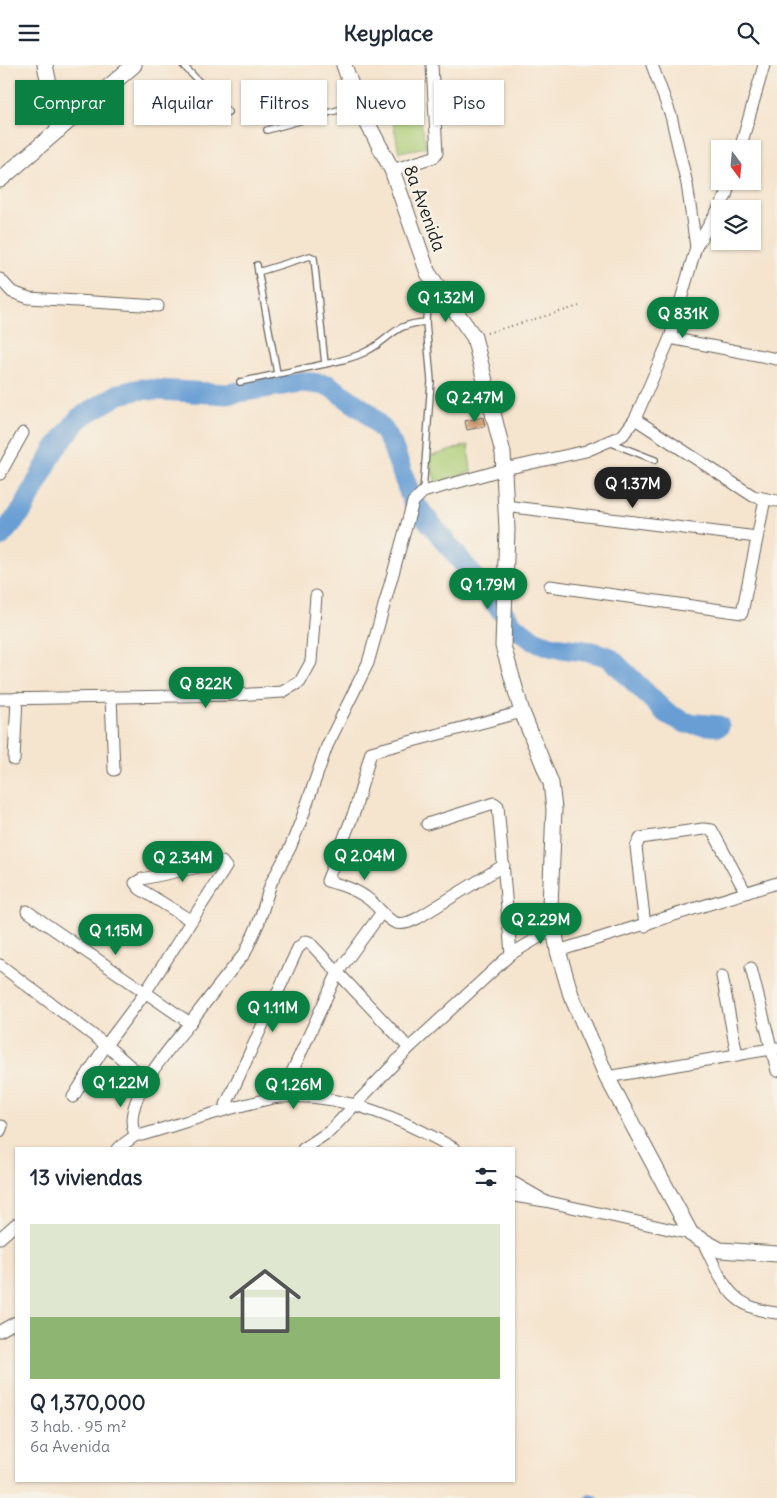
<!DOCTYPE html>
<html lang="es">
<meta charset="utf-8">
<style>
:root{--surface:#fff;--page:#f2f2f3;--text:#1f2937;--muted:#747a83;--accent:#0b8043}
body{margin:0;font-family:Delius,sans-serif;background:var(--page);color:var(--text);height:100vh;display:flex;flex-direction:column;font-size:19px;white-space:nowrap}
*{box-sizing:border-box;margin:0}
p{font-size:16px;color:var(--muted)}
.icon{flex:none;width:28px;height:28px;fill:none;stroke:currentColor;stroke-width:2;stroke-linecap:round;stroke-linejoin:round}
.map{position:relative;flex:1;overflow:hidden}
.sheet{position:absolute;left:15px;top:1082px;width:500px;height:335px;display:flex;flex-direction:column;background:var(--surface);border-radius:0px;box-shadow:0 1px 4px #0004}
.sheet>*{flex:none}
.hud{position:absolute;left:15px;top:15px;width:500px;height:45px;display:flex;gap:10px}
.needle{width:32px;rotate:164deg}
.fabs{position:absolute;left:711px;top:75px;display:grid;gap:10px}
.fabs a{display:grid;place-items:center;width:50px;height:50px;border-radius:0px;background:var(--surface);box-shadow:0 1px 4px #0004;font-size:25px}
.price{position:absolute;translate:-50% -42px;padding:0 11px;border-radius:18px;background:var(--accent);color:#fff;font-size:16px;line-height:32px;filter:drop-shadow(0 1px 2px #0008)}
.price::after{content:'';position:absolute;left:50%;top:30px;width:15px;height:11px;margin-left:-8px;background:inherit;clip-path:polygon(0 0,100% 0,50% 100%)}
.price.on{background:#222;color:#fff}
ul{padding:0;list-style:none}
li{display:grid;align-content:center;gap:10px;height:265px;padding:0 15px}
li span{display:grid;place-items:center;height:155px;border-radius:0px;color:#555}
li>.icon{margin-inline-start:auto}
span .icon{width:90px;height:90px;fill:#fffc;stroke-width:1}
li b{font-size:21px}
h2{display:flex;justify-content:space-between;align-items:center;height:60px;padding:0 15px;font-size:21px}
.chip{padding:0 18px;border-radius:0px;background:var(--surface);box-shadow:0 1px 4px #0004;font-size:18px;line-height:45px}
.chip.on{background:var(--accent);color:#fff}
header{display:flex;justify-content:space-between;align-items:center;height:65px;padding:0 15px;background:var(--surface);font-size:22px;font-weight:700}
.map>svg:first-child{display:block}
</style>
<header><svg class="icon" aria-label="menu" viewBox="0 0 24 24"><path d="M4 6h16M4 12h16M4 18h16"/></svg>Keyplace<svg class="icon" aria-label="search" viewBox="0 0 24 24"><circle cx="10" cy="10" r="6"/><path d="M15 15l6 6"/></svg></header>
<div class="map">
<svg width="777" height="1433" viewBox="0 0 777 1433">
<rect width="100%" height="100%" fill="#f7f3e8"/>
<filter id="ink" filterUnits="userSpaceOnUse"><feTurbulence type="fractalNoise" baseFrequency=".02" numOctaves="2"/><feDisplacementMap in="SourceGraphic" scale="10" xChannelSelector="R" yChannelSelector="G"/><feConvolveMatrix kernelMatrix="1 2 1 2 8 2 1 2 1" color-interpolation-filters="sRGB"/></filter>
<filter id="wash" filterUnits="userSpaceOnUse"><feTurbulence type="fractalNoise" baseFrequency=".0096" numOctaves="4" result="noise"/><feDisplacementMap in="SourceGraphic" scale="20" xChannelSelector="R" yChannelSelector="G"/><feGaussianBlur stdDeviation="1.12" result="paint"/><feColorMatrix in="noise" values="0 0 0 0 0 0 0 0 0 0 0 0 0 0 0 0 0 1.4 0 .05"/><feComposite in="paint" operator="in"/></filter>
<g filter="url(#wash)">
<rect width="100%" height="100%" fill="#f5e4ce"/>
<g fill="#aacc74" stroke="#637448">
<polygon points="417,36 426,82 399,87 390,41"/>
<polygon points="468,380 471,407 436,418 429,392"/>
</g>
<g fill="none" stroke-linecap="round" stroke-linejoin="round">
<polyline stroke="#679ed4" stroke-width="4" points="587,1433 590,1431 597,1433"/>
<polyline stroke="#679ed4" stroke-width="21" points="0,472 22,446 54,385 79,353 119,329 141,324 227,329 302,317 328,320 367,347 384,366 392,380 413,437 514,561 533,575 553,582 592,587 609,592 666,648 686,658 719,661"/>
</g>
<g id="blocks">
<polygon fill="#cf986e" points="483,352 485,361 467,365 465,356"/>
</g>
</g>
<g filter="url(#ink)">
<use href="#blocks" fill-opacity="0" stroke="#68625a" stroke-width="1"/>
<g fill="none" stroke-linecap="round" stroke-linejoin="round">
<defs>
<g id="lane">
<polyline points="183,0 228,47"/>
<polyline points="267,65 356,40"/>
<polyline points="257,200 277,308"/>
<path d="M258 207 310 191 314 193 325 299C339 296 355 293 367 286 392 273 393 259 426 257"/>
<polyline points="240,317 325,299"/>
<polyline points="609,377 655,395"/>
<polyline points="423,427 431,316 426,257 428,214"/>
</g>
<g id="street">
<polyline points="740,84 764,0"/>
<polyline points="392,105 434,92 437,88 432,0"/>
<polyline points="696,182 726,131 730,116"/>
<polyline points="0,214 12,227 29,233 158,241"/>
<polyline points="670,273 777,294"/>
<polyline points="635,354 753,431 777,436"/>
<polyline points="0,409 23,368"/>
<polyline points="505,441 757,472"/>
<polyline points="550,521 742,548 765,434"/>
<polyline points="111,632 114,705"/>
<polyline points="0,634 237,630 282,627 300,617 311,597 316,531"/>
<polyline points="14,695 17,633"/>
<polyline points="427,759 494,738 498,741 511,889"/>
<path d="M504 800 418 853C389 869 387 847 367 833 355 824 341 820 327 816L355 745 371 687 522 647"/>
<polyline points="27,846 190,958"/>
<polyline points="645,861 636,782 640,773 703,764 712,765 746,828"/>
<polyline points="558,886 777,818"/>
<polyline points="0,900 106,980 146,1015"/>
<polyline points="751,903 777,1006"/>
<polyline points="722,911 737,990"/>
<polyline points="607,1012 777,983"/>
<polyline points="281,1031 338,907 382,847"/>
<polyline points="73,1032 106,980 145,928 226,802 222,797 142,814 135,818 140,824 190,855"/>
<polyline points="224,1044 298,883 306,876 309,877 409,983"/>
<polyline points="0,1066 2,1061"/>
<path d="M136 1070C117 1040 172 981 190 958 208 934 226 911 245 888L259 857 271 818 290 783 302 753 327 681 368 598 413 437 423 427 505 404 586 386 623 370 635 354 670 273 696 182 687 119 671 51 652 0"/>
<path d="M117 1084 136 1070H142C179 1059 215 1047 252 1038 262 1036 272 1032 282 1032 344 1028 402 1054 455 1084"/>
<polyline points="303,1084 330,1066 409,983 511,889 553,864"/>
<polyline points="514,1118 540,1133"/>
<polyline points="514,1131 545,1136 691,1169"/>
<polyline points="0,1173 16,1159"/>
<path d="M702 1175C722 1214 727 1243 777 1248"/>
<polyline points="0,1266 16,1257"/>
</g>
<g id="secondary">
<polyline points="45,0 59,65"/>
<polyline points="344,0 358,40 392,105 428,208 474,272 503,388 507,464 503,581 522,647 551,718 554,744 550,841 558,886 571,930 607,1012 691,1169 720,1185 777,1189"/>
<polyline points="0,115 134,0"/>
</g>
</defs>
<use href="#lane" stroke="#68625a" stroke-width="8"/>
<use href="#street" stroke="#68625a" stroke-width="13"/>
<use href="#secondary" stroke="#68625a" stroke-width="17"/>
<polyline stroke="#68625a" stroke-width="2" stroke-dasharray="1 4" stroke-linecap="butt" points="487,268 583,240"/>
<use href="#lane" stroke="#fff" stroke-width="5.5"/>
<use href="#street" stroke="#fff" stroke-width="11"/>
<use href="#secondary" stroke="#fff" stroke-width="15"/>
</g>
</g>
<g text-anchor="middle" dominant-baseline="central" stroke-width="5" stroke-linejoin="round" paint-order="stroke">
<g font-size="18" fill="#1c1c1c" stroke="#f7f3e8">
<text transform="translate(425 143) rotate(70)">8a Avenida</text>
</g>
</g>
</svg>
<div class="fabs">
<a><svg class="needle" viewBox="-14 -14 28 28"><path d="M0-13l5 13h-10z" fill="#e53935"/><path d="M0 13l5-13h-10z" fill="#747a83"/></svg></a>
<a><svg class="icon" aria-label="layers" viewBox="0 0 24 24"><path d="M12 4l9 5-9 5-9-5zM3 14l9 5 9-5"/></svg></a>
</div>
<b class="price" style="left:446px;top:258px">Q 1.32M</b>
<b class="price" style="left:683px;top:274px">Q 831K</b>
<b class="price" style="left:475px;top:358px">Q 2.47M</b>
<b class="price on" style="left:633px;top:444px">Q 1.37M</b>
<b class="price" style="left:488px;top:545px">Q 1.79M</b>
<b class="price" style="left:206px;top:644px">Q 822K</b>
<b class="price" style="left:365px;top:816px">Q 2.04M</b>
<b class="price" style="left:183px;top:818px">Q 2.34M</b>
<b class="price" style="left:541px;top:880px">Q 2.29M</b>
<b class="price" style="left:116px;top:891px">Q 1.15M</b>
<b class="price" style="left:273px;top:968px">Q 1.11M</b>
<b class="price" style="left:121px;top:1043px">Q 1.22M</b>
<b class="price" style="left:294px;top:1045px">Q 1.26M</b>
<div class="hud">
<a class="chip on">Comprar</a>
<a class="chip">Alquilar</a>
<a class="chip">Filtros</a>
<a class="chip">Nuevo</a>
<a class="chip">Piso</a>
</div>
<section class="sheet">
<h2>13 viviendas<svg class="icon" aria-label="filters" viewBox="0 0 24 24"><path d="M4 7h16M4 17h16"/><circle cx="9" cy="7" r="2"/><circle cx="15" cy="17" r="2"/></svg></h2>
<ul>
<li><span style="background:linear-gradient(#dfe7d0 60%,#8fb573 0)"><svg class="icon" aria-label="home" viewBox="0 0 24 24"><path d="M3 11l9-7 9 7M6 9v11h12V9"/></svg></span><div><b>Q 1,370,000</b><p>3 hab. · 95 m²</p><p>6a Avenida</p></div></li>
</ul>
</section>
</div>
